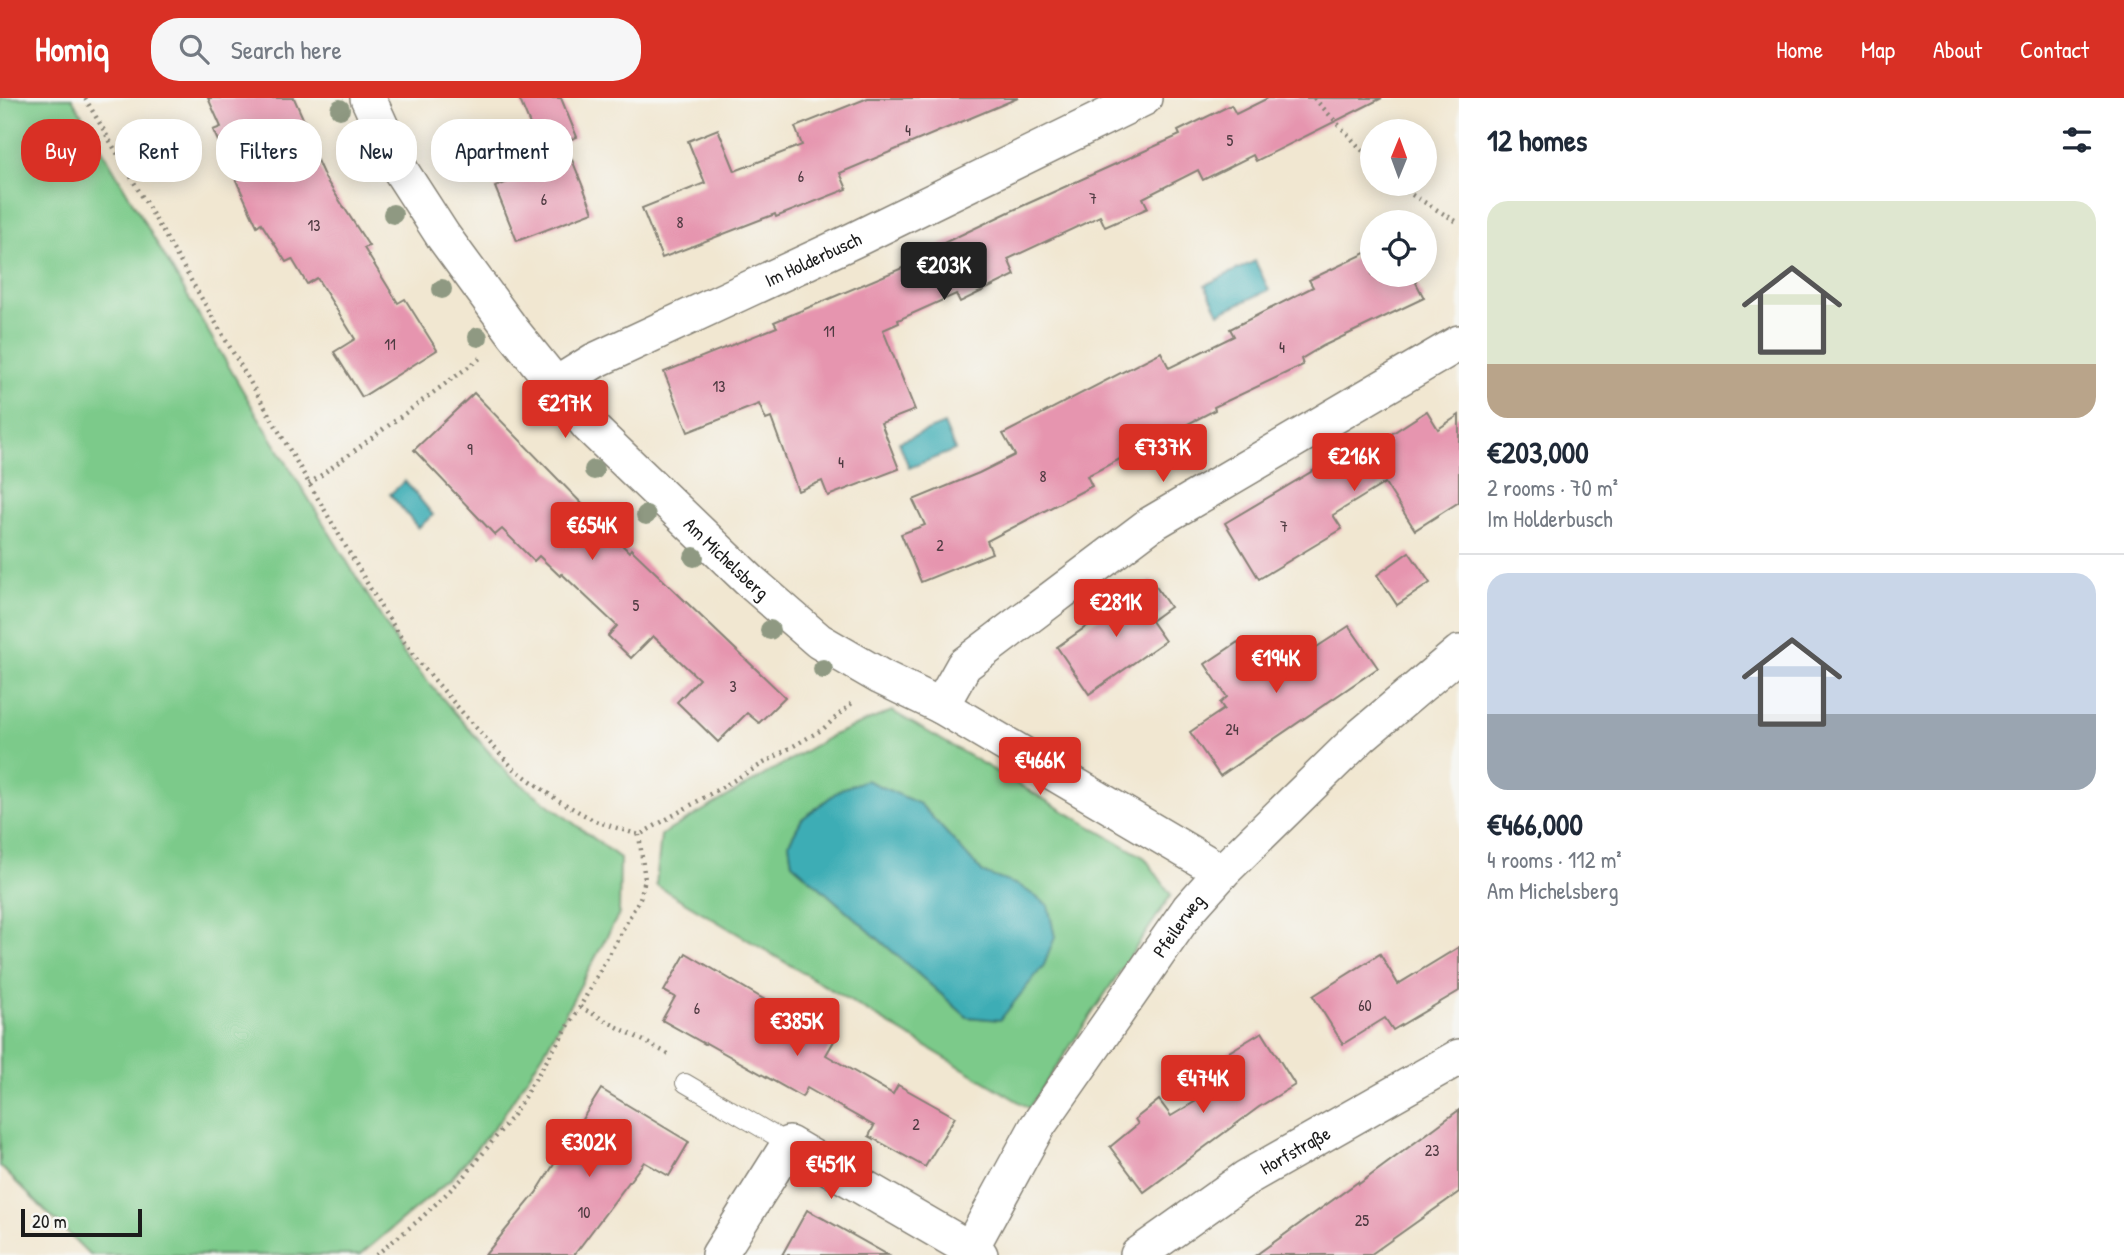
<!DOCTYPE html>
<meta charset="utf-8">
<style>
:root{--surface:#fff;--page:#f6f6f7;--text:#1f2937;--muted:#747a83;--line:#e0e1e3;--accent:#d93025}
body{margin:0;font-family:"Patrick Hand",sans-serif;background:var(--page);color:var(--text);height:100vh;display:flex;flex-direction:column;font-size:26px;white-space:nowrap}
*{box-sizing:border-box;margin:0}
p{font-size:23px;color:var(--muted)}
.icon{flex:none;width:38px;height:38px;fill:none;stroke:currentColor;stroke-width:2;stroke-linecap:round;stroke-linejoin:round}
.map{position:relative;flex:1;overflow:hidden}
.side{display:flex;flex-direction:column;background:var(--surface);width:665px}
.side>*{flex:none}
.guide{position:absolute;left:21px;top:21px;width:665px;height:63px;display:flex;gap:14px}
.needle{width:46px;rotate:1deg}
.tools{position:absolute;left:1360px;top:21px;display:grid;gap:14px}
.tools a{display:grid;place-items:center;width:77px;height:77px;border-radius:50%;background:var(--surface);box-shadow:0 4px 18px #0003;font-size:35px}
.scale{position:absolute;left:21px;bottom:18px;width:121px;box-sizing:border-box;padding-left:7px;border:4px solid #1c1c1c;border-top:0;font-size:19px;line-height:24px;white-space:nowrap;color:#1c1c1c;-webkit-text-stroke:5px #f6f6f2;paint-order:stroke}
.price{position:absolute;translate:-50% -60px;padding:0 16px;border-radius:7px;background:var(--accent);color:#fff;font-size:23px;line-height:46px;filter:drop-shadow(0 2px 4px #0008)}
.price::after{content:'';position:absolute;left:50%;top:42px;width:21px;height:16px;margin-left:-10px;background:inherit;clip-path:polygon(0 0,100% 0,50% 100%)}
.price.on{background:#222;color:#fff}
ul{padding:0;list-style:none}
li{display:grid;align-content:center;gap:14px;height:371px;padding:0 28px}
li+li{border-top:2px solid var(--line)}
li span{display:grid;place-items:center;height:217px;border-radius:21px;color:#555}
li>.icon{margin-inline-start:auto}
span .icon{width:126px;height:126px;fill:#fffc;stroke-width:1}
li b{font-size:30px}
h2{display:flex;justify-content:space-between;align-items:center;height:84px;padding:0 28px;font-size:30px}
.tag{padding:0 24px;border-radius:28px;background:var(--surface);box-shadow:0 4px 18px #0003;font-size:24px;line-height:63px}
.tag.on{background:var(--accent);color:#fff}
header{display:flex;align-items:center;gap:42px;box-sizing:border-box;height:98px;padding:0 35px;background:var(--accent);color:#fff}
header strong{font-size:33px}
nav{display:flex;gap:38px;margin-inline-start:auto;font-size:24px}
.search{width:490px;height:63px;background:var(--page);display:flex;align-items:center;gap:18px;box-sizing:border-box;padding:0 24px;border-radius:28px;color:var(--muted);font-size:26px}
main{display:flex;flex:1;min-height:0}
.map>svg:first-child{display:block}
</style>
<header>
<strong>Homiq</strong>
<div class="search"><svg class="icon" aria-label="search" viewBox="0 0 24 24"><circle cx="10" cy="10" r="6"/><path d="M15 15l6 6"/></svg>Search here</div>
<nav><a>Home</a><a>Map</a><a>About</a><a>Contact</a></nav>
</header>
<main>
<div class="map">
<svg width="1459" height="1157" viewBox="0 0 1459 1157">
<rect width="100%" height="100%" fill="#f6f6f2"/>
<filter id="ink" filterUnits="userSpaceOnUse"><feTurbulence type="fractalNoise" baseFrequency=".0143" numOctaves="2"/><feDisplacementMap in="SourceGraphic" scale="14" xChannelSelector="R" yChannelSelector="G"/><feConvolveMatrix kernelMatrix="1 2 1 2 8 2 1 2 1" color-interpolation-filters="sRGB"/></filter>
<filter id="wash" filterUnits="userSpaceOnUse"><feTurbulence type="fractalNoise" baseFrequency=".00686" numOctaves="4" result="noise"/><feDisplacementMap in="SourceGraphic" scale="28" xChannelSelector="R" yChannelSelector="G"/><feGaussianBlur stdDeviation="1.57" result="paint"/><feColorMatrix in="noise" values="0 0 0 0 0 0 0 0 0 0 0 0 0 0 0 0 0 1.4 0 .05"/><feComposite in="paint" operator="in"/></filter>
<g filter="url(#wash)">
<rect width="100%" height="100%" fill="#f1e7d1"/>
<g fill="#7cca8a" stroke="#4c7353" stroke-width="2" fill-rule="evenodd">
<polygon points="0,0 72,0 253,310 403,555 508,676 620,760 619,816 546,951 500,1022 451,1081 360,1157 90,1157 0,1068"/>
<path d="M892 613 1145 760 1171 797 1029 1010 656 787 661 737 833 637ZM841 691 920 706 983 775 1000 922 967 919 792 765 789 745 802 721Z"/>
</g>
<g fill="#3cadb5" stroke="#2c6468" stroke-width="2">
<polygon points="1255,163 1269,192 1219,215 1205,187"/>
<polygon points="944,326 955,352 909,370 899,344"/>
<polygon points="405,383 433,417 418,430 390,396"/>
<polygon points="866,682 920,706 983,775 1020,788 1048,807 1055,839 1044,867 1000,922 967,919 792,765 789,745 802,721 841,691"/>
</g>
<g id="blocks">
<g fill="#e695af">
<polygon points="208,0 294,0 310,36 306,38 325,80 369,148 364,150 398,205 405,201 437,252 362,299 334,254 355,241 317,180 307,186 292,161 286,164 261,125 257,128 213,32 221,29"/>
<polygon points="519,0 561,0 577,39 541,53"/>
<polygon points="868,0 1018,0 840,75 847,91 776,119 775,116 662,160 642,110 705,85 688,43 718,31 735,73 802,47 795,29"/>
<polygon points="1268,0 1382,0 1256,63 1253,57 1203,82 1198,72 1143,100 1148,110 1105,129 1100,118 1008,161 1015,177 960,204 956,196 898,222 899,225 883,232 915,312 881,325 899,371 828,398 822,383 798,393 771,320 766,322 759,306 688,334 664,274 777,229 774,224 912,166 910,161 1009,114 1180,37 1178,33 1231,7 1236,16"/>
<polygon points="571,59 593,114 517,143 495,89"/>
<polygon points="1372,152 1372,177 1412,177 1424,200 1323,248 1301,261 1303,267 1214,309 1215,312 1087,378 1092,388 987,443 992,455 921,484 901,436 925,427 913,402 979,375 1015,357 1003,336 1161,254 1169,270 1234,238 1230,231 1313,189 1309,182"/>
<polygon points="474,295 629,454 631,451 785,599 759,625 747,615 718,644 677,604 699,581 653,538 631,560 608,538 617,528 562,476 560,478 539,458 534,463 502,431 495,437 414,352"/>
<polygon points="1427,313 1438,331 1459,317 1459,404 1415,432 1385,385 1333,417 1342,431 1259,481 1225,425 1343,355 1348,364"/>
<polygon points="1409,454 1430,485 1397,507 1377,477"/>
<polygon points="1152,483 1170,509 1151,523 1165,543 1089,596 1057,549"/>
<polygon points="1349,528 1378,570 1220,678 1190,634 1224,611 1220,605 1227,599 1205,566 1238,544 1260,576 1301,549 1306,556"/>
<polygon points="1459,849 1459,893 1393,932 1385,920 1343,946 1313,898 1380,856 1398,886"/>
<polygon points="686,855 834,943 826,957 893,996 898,987 955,1019 925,1069 869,1038 874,1028 807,990 802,999 706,945 705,946 662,922 675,899 664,893"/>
<polygon points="1262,934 1295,987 1259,1009 1144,1094 1110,1049 1138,1026 1135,1021 1159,1002 1171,1018 1233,981 1219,960"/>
<polygon points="601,991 689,1044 669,1078 644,1064 574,1157 485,1157 536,1095"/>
<polygon points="1459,1012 1459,1094 1370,1157 1256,1157 1358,1084 1359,1086"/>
<polygon points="807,1112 824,1121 888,1157 782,1157"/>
</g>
</g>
</g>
<g filter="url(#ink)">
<use href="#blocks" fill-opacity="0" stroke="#868276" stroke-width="2"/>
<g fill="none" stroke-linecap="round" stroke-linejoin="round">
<defs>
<polyline id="service" points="685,985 789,1046"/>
<g id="minor">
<path id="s1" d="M368 0 401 73 443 138 514 235 589 328 750 483 819 543 881 579 941 608 1222 774"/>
<path id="s2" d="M557 286 594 263 854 142 1144 0"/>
<polyline points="941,608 964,567 1151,426 1459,245"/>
<polyline points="719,1157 789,1046 980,1157"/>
<path id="s3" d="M967 1157 1037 1029 1189 811 1222 774 1361 638 1459 555"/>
<path id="s4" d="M1138 1157 1246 1080 1459 959"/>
</g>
</defs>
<use href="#service" stroke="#868276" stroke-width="20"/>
<use href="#minor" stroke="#868276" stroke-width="38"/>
<g stroke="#868276" stroke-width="4.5" stroke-dasharray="2 5" stroke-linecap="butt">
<polyline points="85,0 381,509 414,558 467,620 513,670 556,701 595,723 639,737 823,631 852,605"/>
<polyline points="1314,0 1372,63"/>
<polyline points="1394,86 1459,125"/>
<polyline points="309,386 483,258"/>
<polyline points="580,909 672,958"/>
<polyline points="376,1157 419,1122 465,1078 513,1017 580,909 640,800 645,782 639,737"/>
</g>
<use href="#service" stroke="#fff" stroke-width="18"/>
<use href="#minor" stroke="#fff" stroke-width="35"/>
</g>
<g fill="#8f9982">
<circle cx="340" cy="11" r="10"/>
<circle cx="364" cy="65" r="10"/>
<circle cx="393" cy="116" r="10"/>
<circle cx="442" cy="191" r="10"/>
<circle cx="478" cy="239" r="10"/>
<circle cx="534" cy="306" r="10"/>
<circle cx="594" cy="372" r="10"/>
<circle cx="646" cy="417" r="10"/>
<circle cx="694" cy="459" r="10"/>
<circle cx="770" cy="532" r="10"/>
<circle cx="823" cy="571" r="10"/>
</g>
</g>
<g text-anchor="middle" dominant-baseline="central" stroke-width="5" stroke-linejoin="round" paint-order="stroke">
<g font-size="16" fill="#4e3a41">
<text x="908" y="32">4</text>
<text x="1230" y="42">5</text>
<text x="801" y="78">6</text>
<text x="1093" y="100">7</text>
<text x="544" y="101">6</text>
<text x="680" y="124">8</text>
<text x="314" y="127">13</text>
<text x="829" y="233">11</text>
<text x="390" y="246">11</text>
<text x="1282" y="249">4</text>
<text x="719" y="288">13</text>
<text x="470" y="351">9</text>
<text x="841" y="364">4</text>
<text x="1043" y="378">8</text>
<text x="1284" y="428">7</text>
<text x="940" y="447">2</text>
<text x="636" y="507">5</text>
<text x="733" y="588">3</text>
<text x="1232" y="631">24</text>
<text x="1365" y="907">60</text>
<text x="697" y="910">6</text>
<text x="916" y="1026">2</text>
<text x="1432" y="1052">23</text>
<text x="584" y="1114">10</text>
<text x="1362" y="1122">25</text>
</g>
<g font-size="19" fill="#1c1c1c" stroke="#f6f6f2">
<text stroke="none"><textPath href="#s2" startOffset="285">Im Holderbusch</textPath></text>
<text stroke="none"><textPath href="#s1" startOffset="588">Am Michelsberg</textPath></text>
<text stroke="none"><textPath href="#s3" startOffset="392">Pfeilerweg</textPath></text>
<text stroke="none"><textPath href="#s4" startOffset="189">Horfstraße</textPath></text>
</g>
</g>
</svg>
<div class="tools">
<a><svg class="needle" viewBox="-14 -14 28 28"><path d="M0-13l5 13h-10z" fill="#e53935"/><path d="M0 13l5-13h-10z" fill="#747a83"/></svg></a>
<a><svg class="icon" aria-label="locate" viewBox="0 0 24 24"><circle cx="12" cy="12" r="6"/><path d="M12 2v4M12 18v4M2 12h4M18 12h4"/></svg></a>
</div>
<div class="scale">20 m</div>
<b class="price on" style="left:944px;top:204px">€203K</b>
<b class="price" style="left:565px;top:342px">€217K</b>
<b class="price" style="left:1163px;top:386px">€737K</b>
<b class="price" style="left:1354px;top:395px">€216K</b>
<b class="price" style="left:592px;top:464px">€654K</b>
<b class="price" style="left:1116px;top:541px">€281K</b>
<b class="price" style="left:1276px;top:597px">€194K</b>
<b class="price" style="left:1040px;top:699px">€466K</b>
<b class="price" style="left:797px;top:960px">€385K</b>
<b class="price" style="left:1203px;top:1017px">€474K</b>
<b class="price" style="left:589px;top:1081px">€302K</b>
<b class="price" style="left:831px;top:1103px">€451K</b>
<div class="guide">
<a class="tag on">Buy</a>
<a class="tag">Rent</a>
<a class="tag">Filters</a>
<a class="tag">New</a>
<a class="tag">Apartment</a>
</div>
</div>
<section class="side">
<h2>12 homes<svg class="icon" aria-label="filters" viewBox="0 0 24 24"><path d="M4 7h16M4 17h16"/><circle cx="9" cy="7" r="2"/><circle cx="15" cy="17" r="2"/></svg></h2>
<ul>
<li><span style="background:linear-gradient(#dfe7d0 75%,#b9a48a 0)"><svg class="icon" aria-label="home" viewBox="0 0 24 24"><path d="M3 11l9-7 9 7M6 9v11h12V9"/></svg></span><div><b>€203,000</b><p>2 rooms · 70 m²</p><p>Im Holderbusch</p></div></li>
<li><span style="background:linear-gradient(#c9d6e8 65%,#9aa5b1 0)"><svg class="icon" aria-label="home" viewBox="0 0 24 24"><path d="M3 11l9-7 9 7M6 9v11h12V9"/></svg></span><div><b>€466,000</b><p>4 rooms · 112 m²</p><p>Am Michelsberg</p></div></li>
</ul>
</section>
</main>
